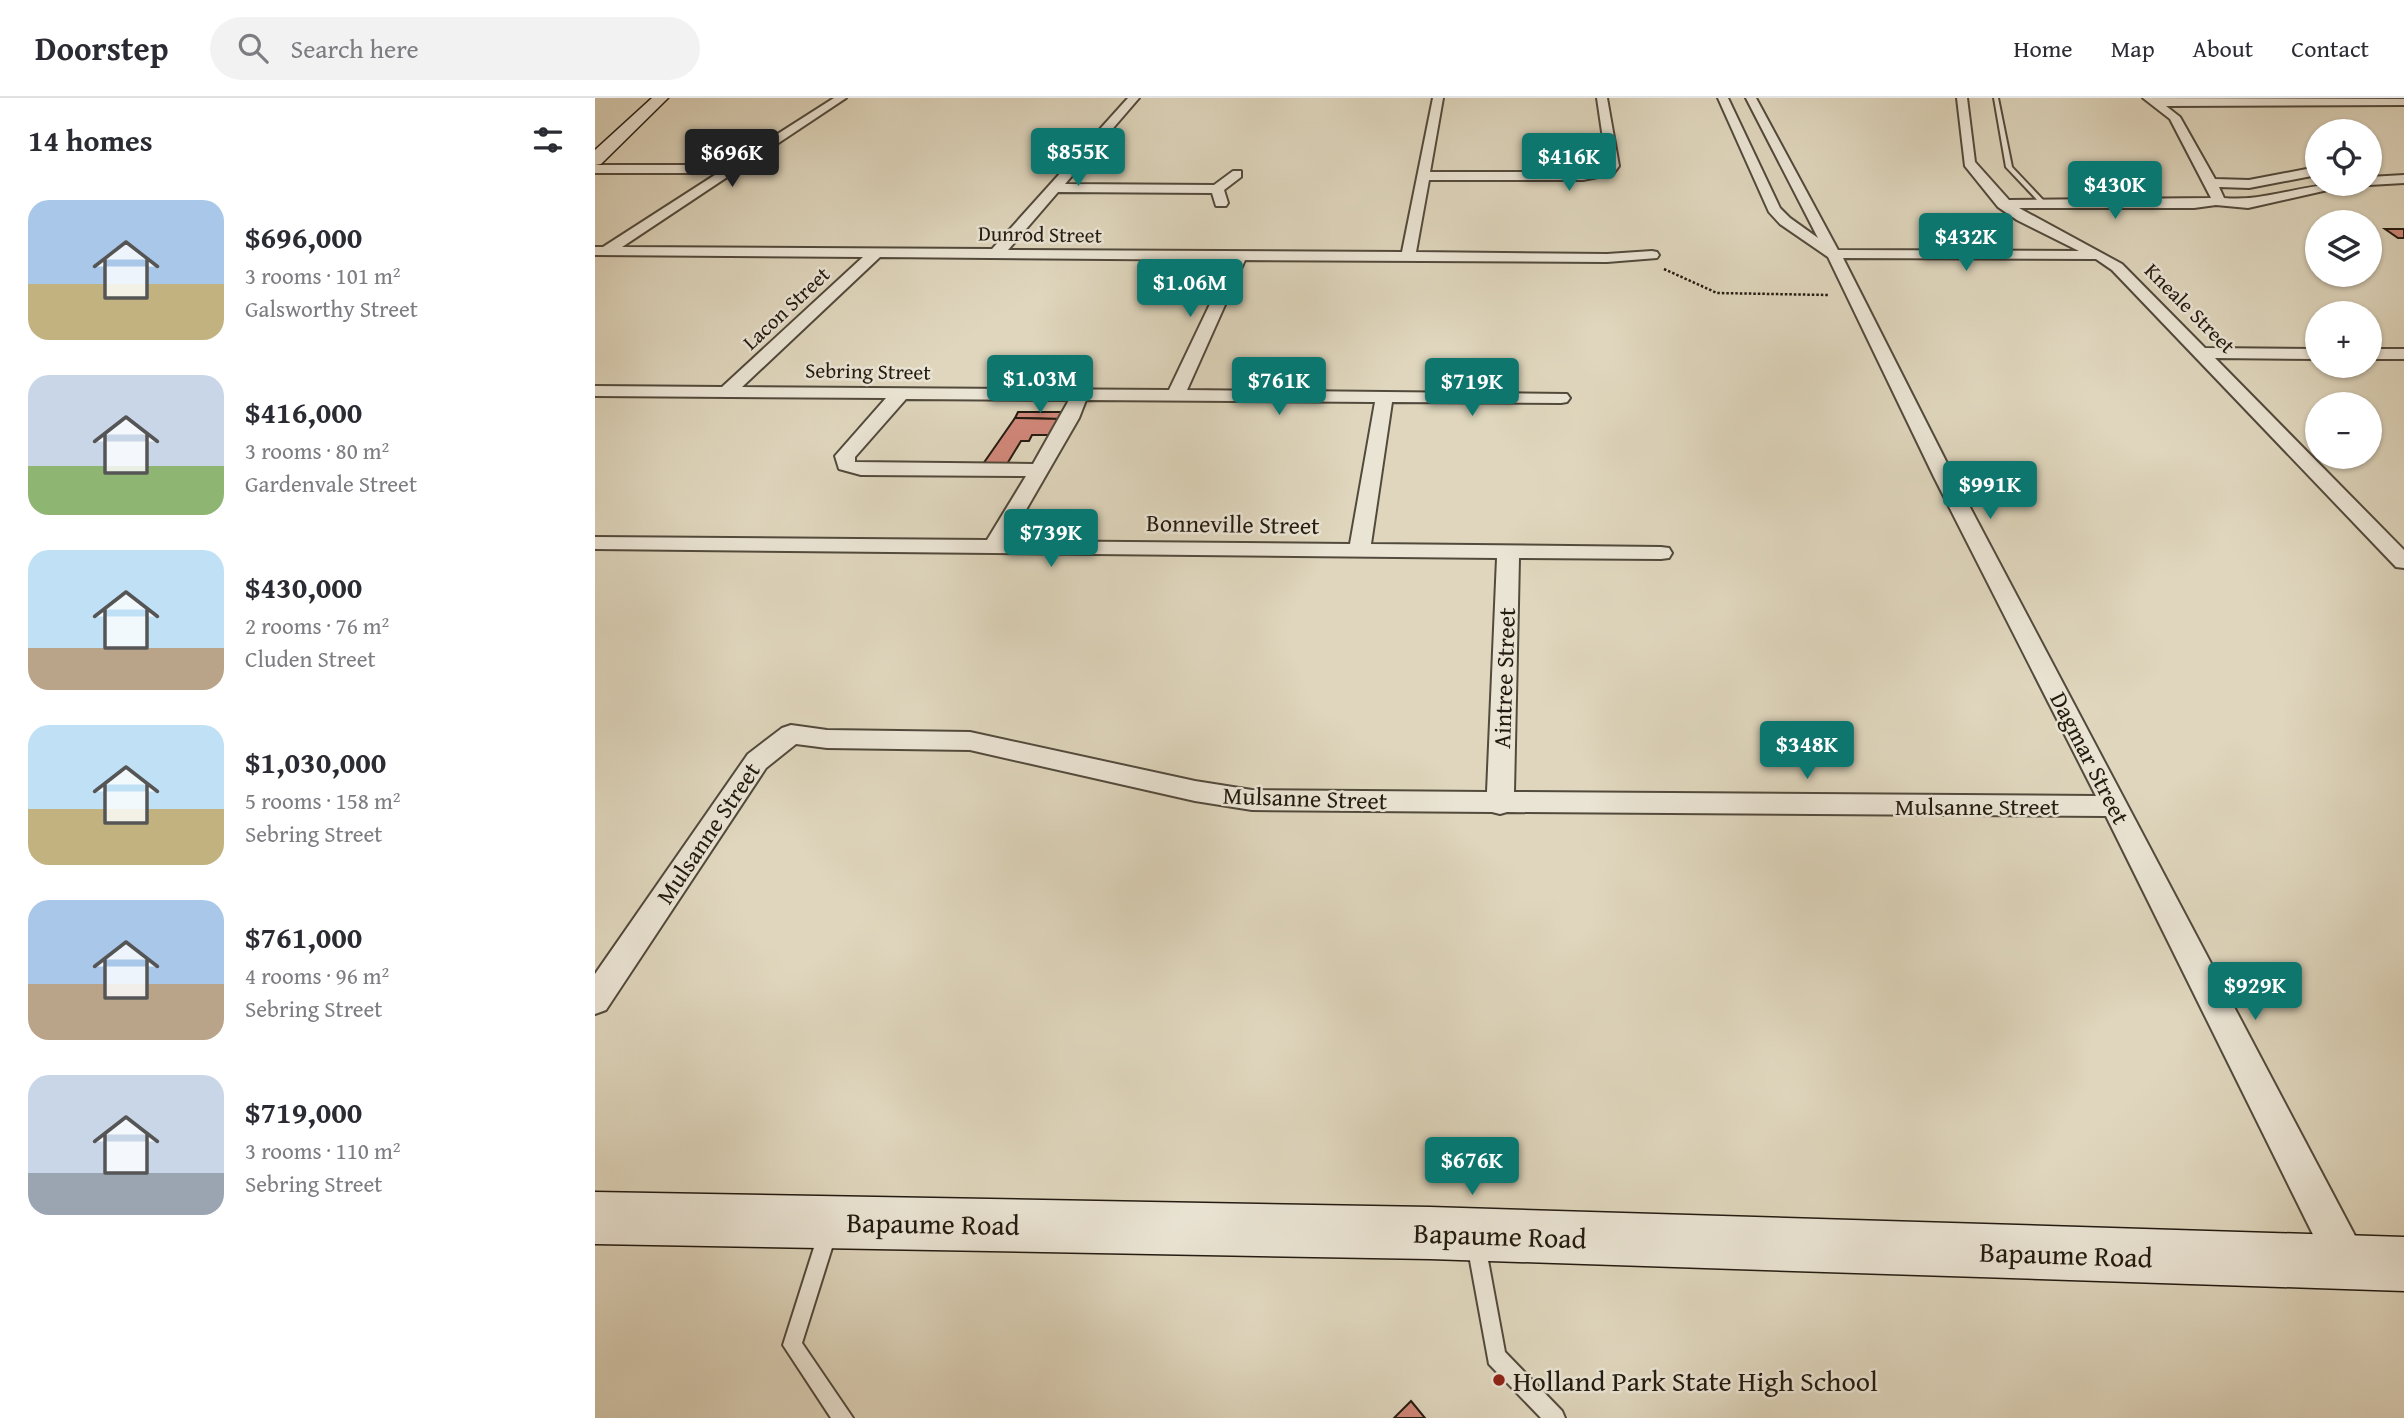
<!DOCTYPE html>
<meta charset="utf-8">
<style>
:root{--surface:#fff;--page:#f2f2f3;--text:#2b2b33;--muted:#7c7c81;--line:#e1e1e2;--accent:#0f766e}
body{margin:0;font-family:"Gentium Book Plus",serif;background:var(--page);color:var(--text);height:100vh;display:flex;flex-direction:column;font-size:26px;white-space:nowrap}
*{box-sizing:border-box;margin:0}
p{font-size:23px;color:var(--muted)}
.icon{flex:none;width:38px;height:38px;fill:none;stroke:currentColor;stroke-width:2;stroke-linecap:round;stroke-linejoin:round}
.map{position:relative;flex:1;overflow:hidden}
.sheet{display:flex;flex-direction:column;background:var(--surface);width:595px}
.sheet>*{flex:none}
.tools{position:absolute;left:1710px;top:21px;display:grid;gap:14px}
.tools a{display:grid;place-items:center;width:77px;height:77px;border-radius:50%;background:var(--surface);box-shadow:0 2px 5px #0004;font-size:35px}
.price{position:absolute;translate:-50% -60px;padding:0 16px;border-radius:7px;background:var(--accent);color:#fff;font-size:23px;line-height:46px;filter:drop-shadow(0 2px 4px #0008)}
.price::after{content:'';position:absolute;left:50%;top:42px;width:21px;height:16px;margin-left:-10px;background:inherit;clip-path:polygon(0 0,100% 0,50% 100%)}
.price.selected{background:#222;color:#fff}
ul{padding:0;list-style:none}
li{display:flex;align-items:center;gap:21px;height:175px;padding:0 28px}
li span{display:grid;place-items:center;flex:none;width:196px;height:140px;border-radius:21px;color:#555}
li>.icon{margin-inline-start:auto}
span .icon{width:84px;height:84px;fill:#fffc;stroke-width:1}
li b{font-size:30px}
h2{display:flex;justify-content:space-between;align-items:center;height:84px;padding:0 28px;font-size:30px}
header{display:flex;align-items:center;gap:42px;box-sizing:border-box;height:98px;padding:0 35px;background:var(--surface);border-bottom:2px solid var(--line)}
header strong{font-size:33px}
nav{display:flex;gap:38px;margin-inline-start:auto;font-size:24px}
.search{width:490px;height:63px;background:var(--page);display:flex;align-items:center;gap:18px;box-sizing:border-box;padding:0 24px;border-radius:38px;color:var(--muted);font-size:26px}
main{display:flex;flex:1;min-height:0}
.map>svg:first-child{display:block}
</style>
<header>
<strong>Doorstep</strong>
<div class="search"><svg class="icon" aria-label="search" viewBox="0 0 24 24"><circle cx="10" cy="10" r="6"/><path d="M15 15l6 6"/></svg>Search here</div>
<nav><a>Home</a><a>Map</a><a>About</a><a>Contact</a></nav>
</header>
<main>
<section class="sheet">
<h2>14 homes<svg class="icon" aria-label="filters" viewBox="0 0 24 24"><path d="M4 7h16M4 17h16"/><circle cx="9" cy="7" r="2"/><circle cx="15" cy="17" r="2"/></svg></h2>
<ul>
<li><span style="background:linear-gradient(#a9c7e8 60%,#c2b280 0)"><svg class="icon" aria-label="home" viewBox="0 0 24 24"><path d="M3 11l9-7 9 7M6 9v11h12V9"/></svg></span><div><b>$696,000</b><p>3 rooms · 101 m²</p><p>Galsworthy Street</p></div></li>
<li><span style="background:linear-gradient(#c9d6e8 65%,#8fb573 0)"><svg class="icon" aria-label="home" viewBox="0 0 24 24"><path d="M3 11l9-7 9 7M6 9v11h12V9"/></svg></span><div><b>$416,000</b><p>3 rooms · 80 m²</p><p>Gardenvale Street</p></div></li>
<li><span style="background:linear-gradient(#bfe0f5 70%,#b9a48a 0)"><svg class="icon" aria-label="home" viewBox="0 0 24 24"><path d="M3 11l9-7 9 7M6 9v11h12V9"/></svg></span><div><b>$430,000</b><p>2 rooms · 76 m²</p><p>Cluden Street</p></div></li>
<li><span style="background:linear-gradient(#bfe0f5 60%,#c2b280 0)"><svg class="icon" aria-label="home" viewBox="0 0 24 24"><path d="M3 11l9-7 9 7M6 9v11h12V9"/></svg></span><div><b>$1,030,000</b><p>5 rooms · 158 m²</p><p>Sebring Street</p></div></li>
<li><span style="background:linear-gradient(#a9c7e8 60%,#b9a48a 0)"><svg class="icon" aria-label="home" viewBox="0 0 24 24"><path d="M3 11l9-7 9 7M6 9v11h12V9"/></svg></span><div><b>$761,000</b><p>4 rooms · 96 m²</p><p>Sebring Street</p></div></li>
<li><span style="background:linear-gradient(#c9d6e8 70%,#9aa5b1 0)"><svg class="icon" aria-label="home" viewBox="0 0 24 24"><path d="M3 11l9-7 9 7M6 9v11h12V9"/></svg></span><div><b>$719,000</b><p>3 rooms · 110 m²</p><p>Sebring Street</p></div></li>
</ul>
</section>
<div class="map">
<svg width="1809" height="1320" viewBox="0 0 1809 1320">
<rect width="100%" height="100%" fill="#dfd6bd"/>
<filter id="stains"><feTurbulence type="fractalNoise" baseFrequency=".00286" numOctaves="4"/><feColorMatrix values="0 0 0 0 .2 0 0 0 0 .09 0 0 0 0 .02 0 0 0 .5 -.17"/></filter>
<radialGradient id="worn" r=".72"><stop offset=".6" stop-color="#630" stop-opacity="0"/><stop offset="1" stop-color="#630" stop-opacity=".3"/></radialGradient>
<g fill="#d2887a" stroke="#231b11" stroke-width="2">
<polygon points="1790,131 1809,131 1809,140 1803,140"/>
<polygon points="423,314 468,314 465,321 420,320"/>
<polygon points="420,320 465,321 454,337 437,337 434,343 426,343 412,366 388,366"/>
<polygon points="816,1303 830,1320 799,1320"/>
</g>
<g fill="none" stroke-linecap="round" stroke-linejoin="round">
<defs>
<g id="lane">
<polygon points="1399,0 1403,0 1417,69 1450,104 1450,106 1446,106 1411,69"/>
<polygon points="232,1128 238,1131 241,1137 207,1245 258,1320 236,1320 188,1247 223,1137 226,1131"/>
<polygon points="881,1137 887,1140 890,1146 910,1254 967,1313 970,1320 946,1320 894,1266 872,1146 875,1140"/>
</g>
<g id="street">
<path d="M239 0H251L27 149 397 151 533 0H544L470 86 619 87 638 73H646V79L629 92 633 105 631 108H621L617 95 463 94 413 152 807 154 838 0H848L835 74H988L1010 70 1012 68 1002 0H1012L1024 68 1018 76 988 82H834L821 154 1012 156 1057 153 1062 154 1064 157 1062 160 1012 164 650 162 592 292 972 296 975 300 972 304 966 305 797 304 776 446 1066 449 1074 450 1077 455 1074 460 1066 461 924 460 919 694 1501 698 1339 379 1233 159 1185 126 1174 114 1123 0H1133L1185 110 1195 120 1223 140 1151 0H1161L1243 152 1484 153 1422 122 1403 109 1370 68 1362 0H1372L1380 64 1414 102 1616 100 1575 21 1548 0 1809 1V7L1571 8 1585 19 1620 81 1654 82 1722 69V77L1654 90 1624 89 1629 100C1670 104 1707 86 1748 86L1746 89 1653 110 1621 107 1599 110H1424L1527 166 1610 250 1722 251V261L1620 260 1809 452V470L1801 469 1517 172 1501 161 1248 160 1359 379 1767 1151 1772 1165 1767 1179 1753 1184 1739 1179 1511 718 912 714 905 716 897 714 657 712 600 703 375 652 232 650 201 646 171 670 11 912 0 916V876L153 656 187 630 196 627 232 632 375 634 600 683 657 692 892 694 902 460 0 451V439L392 442 431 378 266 377 244 371 240 358 291 300 0 298V288L127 289 268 159 0 157V149H8L123 75H0V67H134ZM285 159 636 162 574 292 147 289ZM311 301 474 302 438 366 260 364V359ZM491 302 780 304 755 446 413 443 484 320Z"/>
<polygon points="1809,77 1809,85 1774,87 1770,86 1774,86 1774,79"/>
<rect x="1774" y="251" width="35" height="10"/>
</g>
<g id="secondary">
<polygon points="57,0 73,0 6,66 0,67 0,52"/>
<polygon points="0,1094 835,1109 1809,1139 1809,1193 835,1161 0,1146"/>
</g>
</defs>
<use href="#lane" stroke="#524a3c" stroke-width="4"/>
<use href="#street" stroke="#524a3c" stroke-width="4"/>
<use href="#secondary" stroke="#231b11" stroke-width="3"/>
<polyline stroke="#231b11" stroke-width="2.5" stroke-dasharray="2.5 2" stroke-linecap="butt" points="1069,171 1122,195 1233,197"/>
<use href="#lane" fill="#eae4d4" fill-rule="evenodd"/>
<use href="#street" fill="#eae4d4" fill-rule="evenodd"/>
<use href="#secondary" fill="#eae4d4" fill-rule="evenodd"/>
</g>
<circle fill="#8f2418" stroke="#eae4d4" stroke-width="2.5" cx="904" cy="1282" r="7"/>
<g text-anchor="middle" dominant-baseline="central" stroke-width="5" stroke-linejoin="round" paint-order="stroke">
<g font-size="21" fill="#231b11" stroke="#eae4d4">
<text transform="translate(445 136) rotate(1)">Dunrod Street</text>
<text transform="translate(191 210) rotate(-43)">Lacon Street</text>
<text transform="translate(1595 210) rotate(45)">Kneale Street</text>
<text transform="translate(273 273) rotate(1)">Sebring Street</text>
</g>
<g font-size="24" fill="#231b11" stroke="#eae4d4">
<text transform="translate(638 426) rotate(1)">Bonneville Street</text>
<text transform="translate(909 580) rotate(-88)">Aintree Street</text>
<text transform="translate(1495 660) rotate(63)">Dagmar Street</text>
<text transform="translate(710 700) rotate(2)">Mulsanne Street</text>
<text x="1382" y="708">Mulsanne Street</text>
<text transform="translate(113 735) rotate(-56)">Mulsanne Street</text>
</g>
<g font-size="28" fill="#231b11" stroke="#eae4d4">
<text transform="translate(338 1125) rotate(1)">Bapaume Road</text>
<text transform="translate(905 1137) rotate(2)">Bapaume Road</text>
<text transform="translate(1471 1156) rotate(2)">Bapaume Road</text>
</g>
<g font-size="28" fill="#231b11" stroke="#eae4d4" text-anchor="start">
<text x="918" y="1282">Holland Park State High School</text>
</g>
</g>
<rect width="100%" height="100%" filter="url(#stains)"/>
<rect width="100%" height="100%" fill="url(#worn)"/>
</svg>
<div class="tools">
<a><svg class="icon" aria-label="locate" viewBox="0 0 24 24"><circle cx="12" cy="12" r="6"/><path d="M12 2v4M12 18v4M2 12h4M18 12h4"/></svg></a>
<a><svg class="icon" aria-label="layers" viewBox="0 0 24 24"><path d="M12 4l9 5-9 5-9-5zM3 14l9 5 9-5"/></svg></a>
<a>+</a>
<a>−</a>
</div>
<b class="price" style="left:483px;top:90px">$855K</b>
<b class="price selected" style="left:137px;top:91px">$696K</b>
<b class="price" style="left:974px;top:95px">$416K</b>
<b class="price" style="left:1520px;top:123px">$430K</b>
<b class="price" style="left:1371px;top:175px">$432K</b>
<b class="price" style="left:595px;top:221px">$1.06M</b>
<b class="price" style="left:445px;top:317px">$1.03M</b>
<b class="price" style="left:684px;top:319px">$761K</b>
<b class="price" style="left:877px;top:320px">$719K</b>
<b class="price" style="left:1395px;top:423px">$991K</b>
<b class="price" style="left:456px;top:471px">$739K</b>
<b class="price" style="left:1212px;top:683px">$348K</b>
<b class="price" style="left:1660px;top:924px">$929K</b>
<b class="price" style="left:877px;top:1099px">$676K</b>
</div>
</main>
